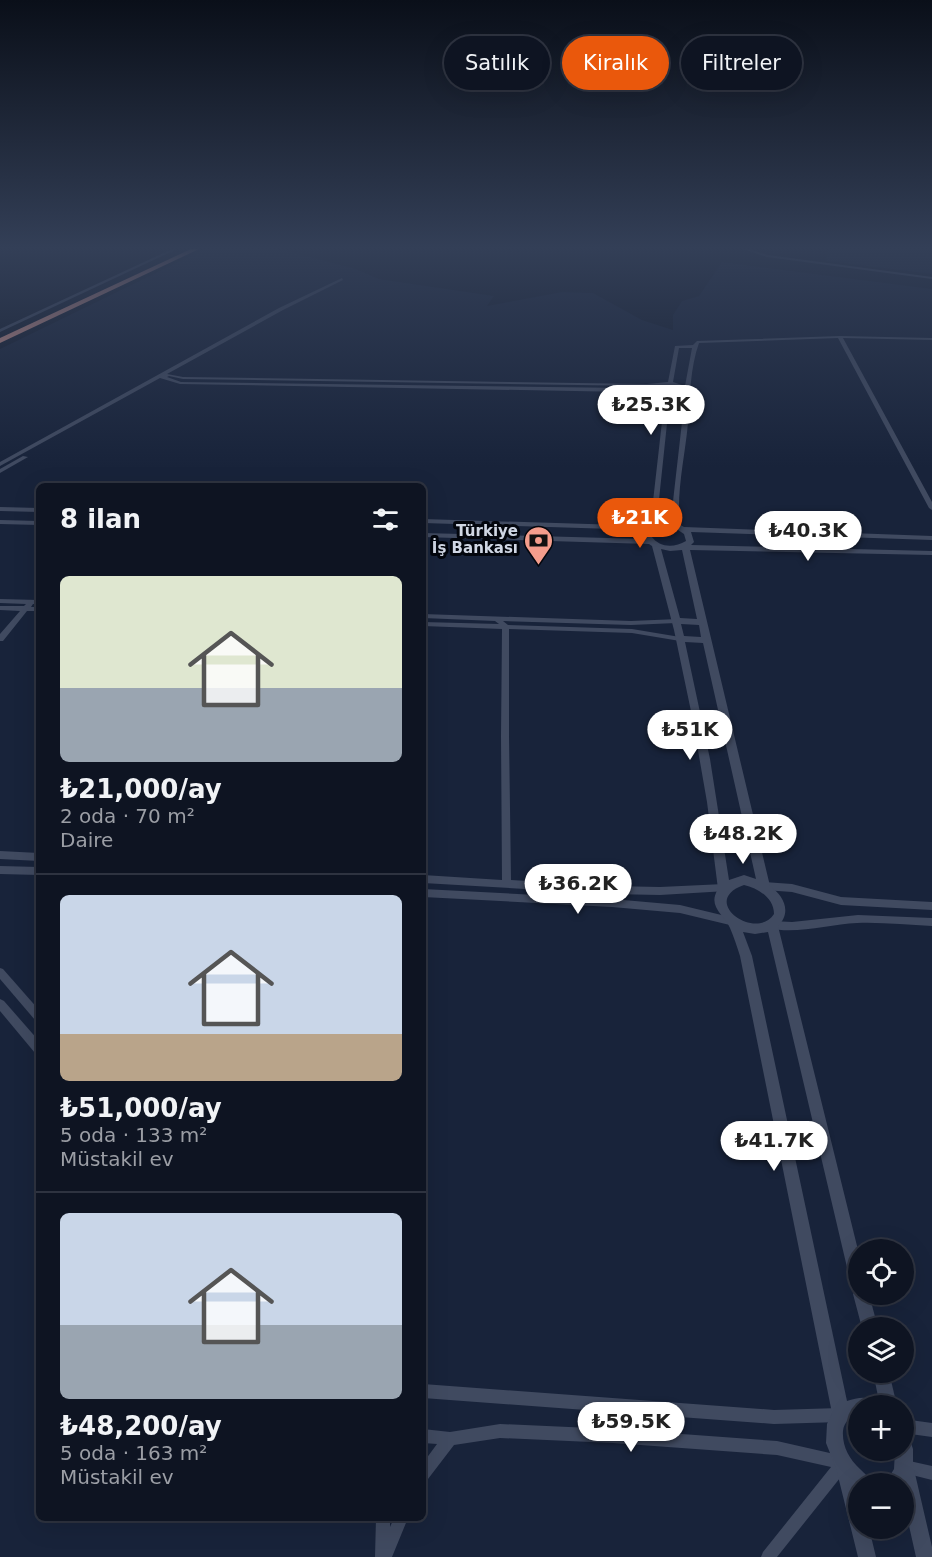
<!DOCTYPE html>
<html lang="tr">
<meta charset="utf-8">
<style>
:root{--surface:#0e1422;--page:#171d2a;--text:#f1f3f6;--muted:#9b9ea5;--line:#2e3340;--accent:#ea580c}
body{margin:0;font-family:"DejaVu Sans",sans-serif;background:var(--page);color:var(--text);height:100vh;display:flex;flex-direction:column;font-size:22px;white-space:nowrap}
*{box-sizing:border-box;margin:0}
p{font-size:20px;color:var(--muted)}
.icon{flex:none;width:33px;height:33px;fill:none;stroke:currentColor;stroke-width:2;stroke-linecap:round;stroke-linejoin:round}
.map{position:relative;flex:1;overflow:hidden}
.sheet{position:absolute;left:36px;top:483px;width:390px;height:1038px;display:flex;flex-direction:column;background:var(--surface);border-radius:9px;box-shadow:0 6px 24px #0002,0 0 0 2px var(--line)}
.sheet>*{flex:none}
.guide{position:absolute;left:444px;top:36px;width:398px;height:54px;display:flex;gap:12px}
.tools{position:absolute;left:848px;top:1239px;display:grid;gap:12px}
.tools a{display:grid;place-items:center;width:66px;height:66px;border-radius:50%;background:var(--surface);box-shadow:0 6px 24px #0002,0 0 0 2px var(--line);font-size:30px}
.price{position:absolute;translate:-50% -51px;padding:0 14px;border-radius:21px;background:#fff;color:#222;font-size:20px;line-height:39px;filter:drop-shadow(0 2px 3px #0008)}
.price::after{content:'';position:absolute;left:50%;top:36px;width:18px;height:14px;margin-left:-9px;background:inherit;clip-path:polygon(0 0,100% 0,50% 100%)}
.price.current{background:var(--accent);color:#fff}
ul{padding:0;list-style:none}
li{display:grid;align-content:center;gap:12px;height:318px;padding:0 24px}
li+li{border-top:2px solid var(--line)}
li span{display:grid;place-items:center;height:186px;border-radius:9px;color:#555}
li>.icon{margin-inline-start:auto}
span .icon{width:108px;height:108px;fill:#fffc;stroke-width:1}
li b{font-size:26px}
h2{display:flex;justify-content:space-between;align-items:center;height:72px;padding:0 24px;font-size:26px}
.chip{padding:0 21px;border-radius:27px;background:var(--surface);box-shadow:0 6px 24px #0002,0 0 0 2px var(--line);font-size:21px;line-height:54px}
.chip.current{background:var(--accent);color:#fff}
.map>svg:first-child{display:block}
</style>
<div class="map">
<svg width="932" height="1557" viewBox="0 0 932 1557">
<rect width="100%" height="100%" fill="#121b2d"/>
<g fill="#18233a" fill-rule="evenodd">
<path d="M205 249H279L356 269 379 279 494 296 487 306 562 292 593 293 642 320 673 330V315L682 301 699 296 722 262 932 289V1557H0V349ZM39 486H423V1518H39ZM858 1250H903V1294H858ZM858 1328H903V1372H858ZM858 1406H903V1450H858ZM858 1484H903V1528H858Z"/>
<polygon points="828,249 932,249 932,274 826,261"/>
</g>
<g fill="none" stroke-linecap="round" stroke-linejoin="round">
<g fill="#404a60" fill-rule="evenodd">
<polygon points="172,249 177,249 0,332 0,329"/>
<polygon points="743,249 749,249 768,255 932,277 932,279 767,257"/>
<path d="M342 278 343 280 283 310 167 374 183 377 647 384 668 382 675 346 693 345 697 341 840 336 932 338V340L843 338 932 502V510L929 508 838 338 699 343C690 368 690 397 688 423 685 457 676 492 680 526L677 528 674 526 672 510 682 422 684 393 675 396 670 395 656 528 653 530 650 528 665 395 627 392 180 384 160 378 0 466V462L279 308ZM679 348H692L685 386 673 382ZM169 376 183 379 647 386 667 385 666 392 627 388 181 382 167 377ZM672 385 683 390 675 392H671Z"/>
<polygon points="23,456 28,457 0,473 0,469"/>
<polygon points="0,599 39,600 39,604 33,604 31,607 39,607 39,611 27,611 3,641 0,641 0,634 20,611 0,610 0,606 24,606 26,604 0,603"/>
<polygon points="423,614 631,621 678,619 679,621 676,623 631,625 503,621 508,625 632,629 680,637 684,639 680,641 632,633 509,629 509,736 511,880 610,886 660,887 724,884 727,885 729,888 727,891 660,895 610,894 423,883 423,875 502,880 501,736 502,629 423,626 423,622 499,624 495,621 423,618"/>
<polygon points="0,851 39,853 39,861 0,859"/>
<polygon points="0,866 39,867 39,875 0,874"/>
<polygon points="764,882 792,884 841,897 932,902 932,910 841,905 792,892 764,890 761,889 759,886 761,883"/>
<polygon points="423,889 612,899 680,905 734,918 737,919 739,922 737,925 734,926 680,913 612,907 423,897"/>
<path d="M858 915 932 918V926C907 925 882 922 857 923 830 924 795 935 769 928L767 925 769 922 772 921 792 922Z"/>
<polygon points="0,968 3,969 39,1010 39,1022 35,1020 0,979"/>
<polygon points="0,999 4,1001 39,1041 39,1054 35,1053 0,1011"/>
<polygon points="423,1384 774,1410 840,1408 845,1410 847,1415 845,1420 840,1422 774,1424 423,1398"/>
<polygon points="903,1419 932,1423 932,1437 903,1433"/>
<polygon points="500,1424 613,1429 777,1441 843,1456 848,1458 850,1463 848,1468 777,1557 761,1557 763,1552 831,1467 777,1455 613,1443 500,1438 454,1445 428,1479 423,1481 423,1463 437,1444 423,1443 423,1429 450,1432"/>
<polygon points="905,1460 932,1466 932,1480 900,1472 898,1467 900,1462"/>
<polygon points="376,1518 390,1518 390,1527 394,1518 408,1518 392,1557 375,1557"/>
</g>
<g fill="#404a60" fill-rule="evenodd">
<polygon points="0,507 39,508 39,512 0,511"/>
<path d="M423 519 653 526C663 522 675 521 684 527L932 536V540L691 532 694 542 691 545 932 551V555L690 550 770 886C784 896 792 912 778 926L858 1250V1294H869L878 1328H862L853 1294 857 1288 852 1286 850 1280 768 932 755 934 743 932 752 956 847 1401C856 1398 865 1396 874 1400L876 1406H858V1415C850 1417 844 1422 843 1431 842 1446 849 1459 860 1469 865 1474 869 1477 872 1484H858V1528H869L876 1557H858L836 1468 826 1443 827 1424 832 1413 740 956C737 947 734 937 730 928 724 914 707 907 718 889L707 802 692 716 674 630 652 546 649 544 423 537V533L645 539 643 536 646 530 423 523ZM668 527 675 528 684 534 686 541C674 548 660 548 651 536L652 532 661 528ZM661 549 670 551 682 550 697 619 680 618ZM681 624 699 625 701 637 684 636ZM685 642 703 643 756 879 744 875 729 880 710 759ZM744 885C758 888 774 898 774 914 756 942 698 901 744 885Z"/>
<polygon points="0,520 39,521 39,525 0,524"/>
<polygon points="873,1372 889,1372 897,1406 880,1406"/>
<polygon points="903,1434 909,1437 913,1449 913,1465 932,1547 932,1557 916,1557 903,1499 903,1484 885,1484 894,1469 895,1450 903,1450"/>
</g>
<polygon fill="#d2948b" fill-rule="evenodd" points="191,249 199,249 0,343 0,338"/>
</g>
<linearGradient id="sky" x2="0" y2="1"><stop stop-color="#0a0f19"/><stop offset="0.53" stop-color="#333f57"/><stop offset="1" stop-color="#333f57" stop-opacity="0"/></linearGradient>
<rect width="932" height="467" fill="url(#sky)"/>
<defs>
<symbol id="bank-pin" viewBox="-11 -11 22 30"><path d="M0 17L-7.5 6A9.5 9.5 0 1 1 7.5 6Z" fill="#f49d8c" stroke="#03060d"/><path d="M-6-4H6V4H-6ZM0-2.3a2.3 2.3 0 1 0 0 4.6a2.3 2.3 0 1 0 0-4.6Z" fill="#111"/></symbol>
</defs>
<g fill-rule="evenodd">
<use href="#bank-pin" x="522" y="524" width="33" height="45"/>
</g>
<g text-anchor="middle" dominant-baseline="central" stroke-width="6" stroke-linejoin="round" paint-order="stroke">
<g font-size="15" font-weight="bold" fill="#d0d7e4" stroke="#03060d" text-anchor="end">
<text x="518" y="531">Türkiye<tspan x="518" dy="17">İş Bankası</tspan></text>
</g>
</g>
</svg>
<div class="tools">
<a><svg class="icon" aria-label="locate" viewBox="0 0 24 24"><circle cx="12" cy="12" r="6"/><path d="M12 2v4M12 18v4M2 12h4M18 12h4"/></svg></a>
<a><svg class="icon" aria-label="layers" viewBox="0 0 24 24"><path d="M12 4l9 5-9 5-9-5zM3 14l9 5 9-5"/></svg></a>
<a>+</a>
<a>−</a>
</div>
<b class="price" style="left:651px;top:436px">₺25.3K</b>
<b class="price current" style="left:640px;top:549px">₺21K</b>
<b class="price" style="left:808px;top:562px">₺40.3K</b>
<b class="price" style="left:690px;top:761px">₺51K</b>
<b class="price" style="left:743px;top:865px">₺48.2K</b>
<b class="price" style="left:578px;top:915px">₺36.2K</b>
<b class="price" style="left:774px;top:1172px">₺41.7K</b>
<b class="price" style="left:631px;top:1453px">₺59.5K</b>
<div class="guide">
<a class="chip">Satılık</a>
<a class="chip current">Kiralık</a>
<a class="chip">Filtreler</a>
</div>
<section class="sheet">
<h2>8 ilan<svg class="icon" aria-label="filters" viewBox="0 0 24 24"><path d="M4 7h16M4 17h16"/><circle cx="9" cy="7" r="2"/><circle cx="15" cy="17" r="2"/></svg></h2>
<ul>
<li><span style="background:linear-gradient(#dfe7d0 60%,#9aa5b1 0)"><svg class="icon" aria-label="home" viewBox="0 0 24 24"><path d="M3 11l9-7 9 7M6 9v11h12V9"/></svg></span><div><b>₺21,000/ay</b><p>2 oda · 70 m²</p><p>Daire</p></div></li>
<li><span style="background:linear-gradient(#c9d6e8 75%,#b9a48a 0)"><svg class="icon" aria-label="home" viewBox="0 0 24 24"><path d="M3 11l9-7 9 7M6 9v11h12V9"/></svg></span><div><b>₺51,000/ay</b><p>5 oda · 133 m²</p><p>Müstakil ev</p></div></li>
<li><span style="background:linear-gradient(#c9d6e8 60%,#9aa5b1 0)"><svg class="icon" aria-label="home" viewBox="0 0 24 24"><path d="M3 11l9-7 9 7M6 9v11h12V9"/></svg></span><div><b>₺48,200/ay</b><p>5 oda · 163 m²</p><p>Müstakil ev</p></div></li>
</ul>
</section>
</div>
